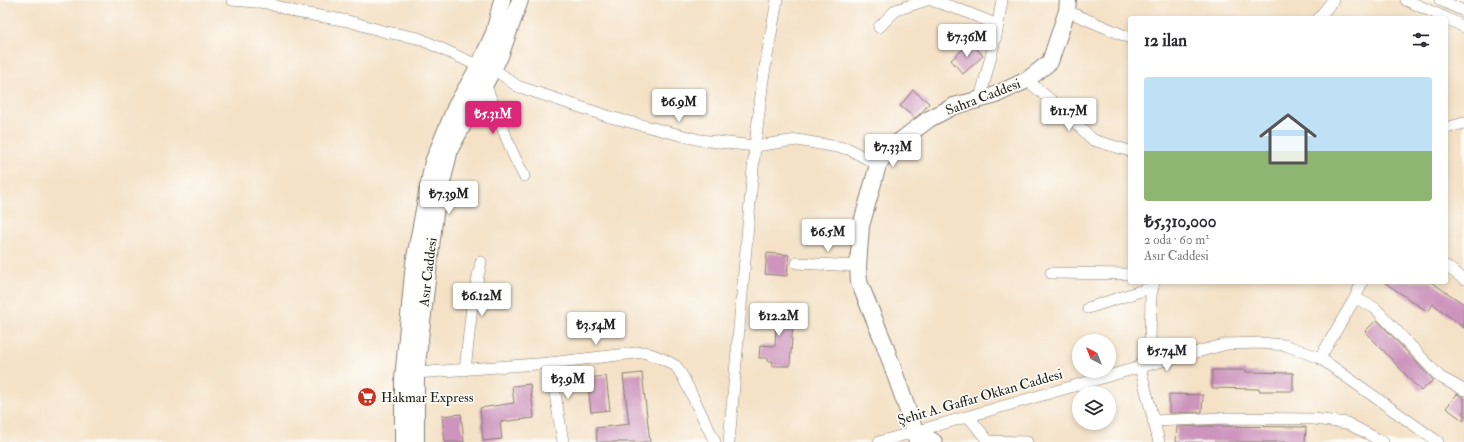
<!DOCTYPE html>
<html lang="tr">
<meta charset="utf-8">
<style>
:root{--surface:#fff;--page:#f2f2f3;--text:#2b2b33;--muted:#7c7c81;--line:#e1e1e2;--accent:#db2777}
body{margin:0;font-family:"IM FELL Double Pica",serif;background:var(--page);color:var(--text);height:100vh;display:flex;flex-direction:column;font-size:15px;white-space:nowrap}
*{box-sizing:border-box;margin:0}
p{font-size:13px;color:var(--muted)}
.icon{flex:none;width:22px;height:22px;fill:none;stroke:currentColor;stroke-width:2;stroke-linecap:round;stroke-linejoin:round}
.map{position:relative;flex:1;overflow:hidden}
.details{position:absolute;left:1128px;top:16px;width:320px;height:268px;display:flex;flex-direction:column;background:var(--surface);border-radius:4px;box-shadow:0 2px 6px #0003}
.details>*{flex:none}
.needle{width:26px;rotate:318deg}
.tools{position:absolute;left:1072px;top:334px;display:grid;gap:8px}
.tools a{display:grid;place-items:center;width:44px;height:44px;border-radius:50%;background:var(--surface);box-shadow:0 2px 6px #0003;font-size:20px}
.price{position:absolute;translate:-50% -34px;padding:0 9px;border-radius:4px;background:#fff;color:#222;font-size:13px;line-height:26px;filter:drop-shadow(0 1px 2px #0008)}
.price::after{content:'';position:absolute;left:50%;top:24px;width:12px;height:9px;margin-left:-6px;background:inherit;clip-path:polygon(0 0,100% 0,50% 100%)}
.price.active{background:var(--accent);color:#fff}
ul{padding:0;list-style:none}
li{display:grid;align-content:center;gap:8px;height:212px;padding:0 16px}
li+li{border-top:1px solid var(--line)}
li span{display:grid;place-items:center;height:124px;border-radius:4px;color:#555}
li>.icon{margin-inline-start:auto}
span .icon{width:72px;height:72px;fill:#fffc;stroke-width:1}
li b{font-size:17px}
h2{display:flex;justify-content:space-between;align-items:center;height:48px;padding:0 16px;font-size:17px}
.map>svg:first-child{display:block}
</style>
<div class="map">
<svg width="1464" height="442" viewBox="0 0 1464 442">
<rect width="100%" height="100%" fill="#fdfcf7"/>
<filter id="ink" filterUnits="userSpaceOnUse"><feTurbulence type="fractalNoise" baseFrequency=".025" numOctaves="2"/><feDisplacementMap in="SourceGraphic" scale="8" xChannelSelector="R" yChannelSelector="G"/><feConvolveMatrix kernelMatrix="1 2 1 2 8 2 1 2 1" color-interpolation-filters="sRGB"/></filter>
<filter id="wash" filterUnits="userSpaceOnUse"><feTurbulence type="fractalNoise" baseFrequency=".012" numOctaves="4" result="noise"/><feDisplacementMap in="SourceGraphic" scale="16" xChannelSelector="R" yChannelSelector="G"/><feGaussianBlur stdDeviation="0.9" result="paint"/><feColorMatrix in="noise" values="0 0 0 0 0 0 0 0 0 0 0 0 0 0 0 0 0 1.4 0 .05"/><feComposite in="paint" operator="in"/></filter>
<g filter="url(#wash)">
<rect width="100%" height="100%" fill="#f4e1c6"/>
<g id="blocks">
<g fill="#cd95be">
<polygon points="971,42 983,56 963,74 951,60"/>
<polygon points="913,90 929,103 922,112 915,118 900,106"/>
<polygon points="767,253 789,255 787,276 765,274"/>
<polygon points="1384,282 1431,282 1464,304 1464,328 1433,304 1428,312"/>
<polygon points="778,308 794,309 790,366 772,366 773,361 768,361 768,358 759,358 760,345 775,346 776,327 762,326 763,313 777,312"/>
<polygon points="1377,320 1433,380 1421,391 1365,331"/>
<polygon points="1212,370 1246,370 1246,372 1293,373 1293,391 1259,391 1259,389 1212,388"/>
<polygon points="642,373 650,442 597,442 596,428 629,424 623,375"/>
<polygon points="606,376 610,410 591,412 587,378"/>
<polygon points="530,384 534,418 500,422 502,439 483,441 480,408 514,403 512,386"/>
<polygon points="1169,394 1203,395 1202,412 1169,413"/>
<polygon points="1457,394 1464,398 1464,421 1446,408"/>
<polygon points="461,414 464,442 445,442 442,416"/>
<polygon points="1207,426 1306,427 1305,442 1176,442 1177,427"/>
</g>
</g>
</g>
<g filter="url(#ink)">
<use href="#blocks" fill-opacity="0" stroke="#887e71" stroke-width="1"/>
<g fill="none" stroke-linecap="round" stroke-linejoin="round">
<defs>
<g id="street">
<polyline points="232,0 267,3 296,12 348,21 386,32 418,38 479,66 493,68 517,86 610,117 700,140 755,146 797,140 849,149 878,165"/>
<polyline points="931,0 961,10 998,25"/>
<polyline points="1406,0 1446,18"/>
<polyline points="1440,0 1464,11"/>
<polyline points="1067,11 1130,38"/>
<polyline points="1319,18 1333,0"/>
<polyline points="1446,18 1464,27"/>
<polyline points="879,27 896,10 927,0"/>
<polyline points="1027,80 1067,114 1093,140 1130,151"/>
<polyline points="485,84 513,154 524,176"/>
<polyline points="980,99 996,36 1002,0"/>
<polyline points="1446,128 1464,123"/>
<polyline points="797,263 858,266"/>
<polyline points="1446,266 1464,279"/>
<polyline points="1051,273 1130,274"/>
<polyline points="1154,282 1151,295 1150,343 1140,367 1159,442"/>
<polyline points="1355,298 1375,308 1440,377 1464,390"/>
<polyline points="1088,308 1153,287"/>
<polyline points="1320,358 1355,298 1362,282"/>
<polyline points="550,363 563,442"/>
<polyline points="465,370 472,306 481,262"/>
<polyline points="416,373 550,363 644,352 663,359 676,366 683,377 715,442"/>
<polyline points="969,417 988,441 1027,442"/>
<polyline points="1153,421 1223,418 1314,419 1347,423 1383,442"/>
<polyline points="729,442 755,146 763,79 777,0"/>
<polyline points="879,442 1140,367 1227,344 1259,343 1285,345 1320,358 1438,442"/>
</g>
<g id="secondary">
<polyline points="915,431 934,442"/>
<polyline points="403,442 403,379 414,263 433,162 456,106 479,66 494,33 502,0"/>
<polyline points="416,442 416,373 435,213 450,149 500,56 520,0"/>
<polyline points="917,442 915,431 884,343 859,282 858,266 861,226 878,165 888,150 929,119 954,106 993,96 1027,80 1050,62 1067,11 1068,0"/>
</g>
</defs>
<use href="#street" stroke="#887e71" stroke-width="12"/>
<use href="#secondary" stroke="#887e71" stroke-width="18"/>
<use href="#street" stroke="#fff" stroke-width="11"/>
<use href="#secondary" stroke="#fff" stroke-width="16"/>
</g>
</g>
<defs>
<symbol id="supermarket-disc" viewBox="-11 -11 22 22"><circle r="9.5" fill="#c8321e" stroke="#fdfcf7"/><path d="M-6-5.5h2.5l.6 2H6L4.5 2H-2.5L-4.4-4H-6ZM-1.5 3.2a1.3 1.3 0 1 0 .1 0ZM3 3.2a1.3 1.3 0 1 0 .1 0Z" fill="#fff"/></symbol>
</defs>
<g fill-rule="evenodd">
<use href="#supermarket-disc" x="356" y="386" width="22" height="22"/>
</g>
<g text-anchor="middle" dominant-baseline="central" stroke-width="3.5" stroke-linejoin="round" paint-order="stroke">
<g font-size="14" fill="#1c1c1c" stroke="#fdfcf7">
<text transform="translate(983 97) rotate(-21)">Sahra Caddesi</text>
<text transform="translate(428 272) rotate(-83)">Asır Caddesi</text>
<text transform="translate(980 397) rotate(-16)">Şehit A. Gaffar Okkan Caddesi</text>
</g>
<g font-size="14" fill="#1c1c1c" stroke="#fdfcf7" text-anchor="start">
<text x="381" y="397">Hakmar Express</text>
</g>
</g>
</svg>
<div class="tools">
<a><svg class="needle" viewBox="-14 -14 28 28"><path d="M0-13l5 13h-10z" fill="#e53935"/><path d="M0 13l5-13h-10z" fill="#7c7c81"/></svg></a>
<a><svg class="icon" aria-label="layers" viewBox="0 0 24 24"><path d="M12 4l9 5-9 5-9-5zM3 14l9 5 9-5"/></svg></a>
</div>
<b class="price" style="left:967px;top:58px">₺7.36M</b>
<b class="price" style="left:679px;top:123px">₺6.9M</b>
<b class="price" style="left:1069px;top:132px">₺11.7M</b>
<b class="price active" style="left:493px;top:135px">₺5.31M</b>
<b class="price" style="left:893px;top:168px">₺7.33M</b>
<b class="price" style="left:449px;top:215px">₺7.39M</b>
<b class="price" style="left:828px;top:253px">₺6.5M</b>
<b class="price" style="left:482px;top:317px">₺6.12M</b>
<b class="price" style="left:779px;top:337px">₺12.2M</b>
<b class="price" style="left:596px;top:346px">₺3.54M</b>
<b class="price" style="left:1167px;top:372px">₺5.74M</b>
<b class="price" style="left:568px;top:400px">₺3.9M</b>
<section class="details">
<h2>12 ilan<svg class="icon" aria-label="filters" viewBox="0 0 24 24"><path d="M4 7h16M4 17h16"/><circle cx="9" cy="7" r="2"/><circle cx="15" cy="17" r="2"/></svg></h2>
<ul>
<li><span style="background:linear-gradient(#bfe0f5 60%,#8fb573 0)"><svg class="icon" aria-label="home" viewBox="0 0 24 24"><path d="M3 11l9-7 9 7M6 9v11h12V9"/></svg></span><div><b>₺5,310,000</b><p>2 oda · 60 m²</p><p>Asır Caddesi</p></div></li>
</ul>
</section>
</div>
